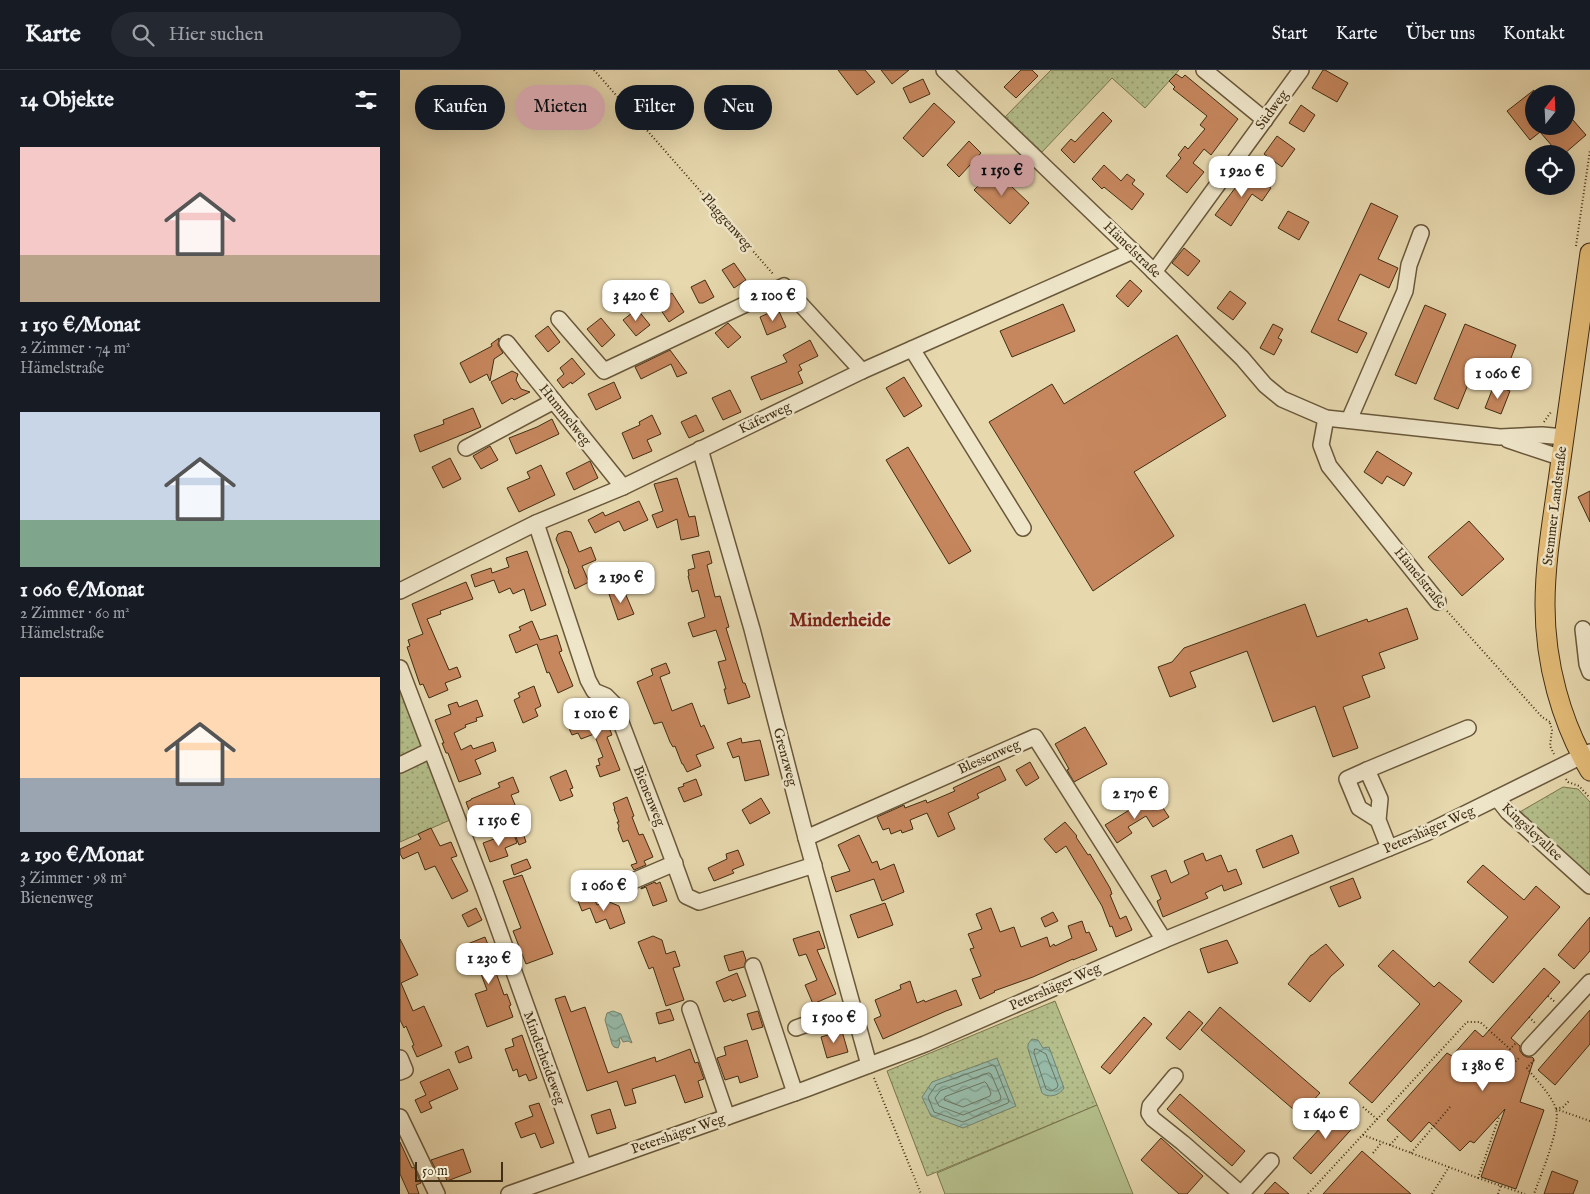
<!DOCTYPE html>
<html lang="de">
<meta charset="utf-8">
<style>
:root{--surface:#171b24;--page:#242831;--text:#f1f3f6;--muted:#9ea1a6;--line:#363941;--accent:#c59692}
body{margin:0;font-family:"IM FELL English",serif;background:var(--page);color:var(--text);height:100vh;display:flex;flex-direction:column;font-size:19px;white-space:nowrap}
*{box-sizing:border-box;margin:0}
p{font-size:16px;color:var(--muted)}
.icon{flex:none;width:28px;height:28px;fill:none;stroke:currentColor;stroke-width:2;stroke-linecap:round;stroke-linejoin:round}
.map{position:relative;flex:1;overflow:hidden}
.side{display:flex;flex-direction:column;background:var(--surface);width:400px}
.side>*{flex:none}
.top-card{position:absolute;left:15px;top:15px;width:475px;height:45px;display:flex;gap:10px}
.needle{width:32px;rotate:18deg}
.tools{position:absolute;left:1125px;top:15px;display:grid;gap:10px}
.tools a{display:grid;place-items:center;width:50px;height:50px;border-radius:50%;background:var(--surface);box-shadow:0 5px 20px #0002;font-size:25px}
.scale{position:absolute;left:15px;bottom:12px;width:88px;box-sizing:border-box;padding-left:5px;border:2px solid #412e13;border-top:0;font-size:14px;line-height:18px;white-space:nowrap;color:#412e13;-webkit-text-stroke:4px #efe6ca;paint-order:stroke}
.price{position:absolute;translate:-50% -42px;padding:0 11px;border-radius:10px;background:#fff;color:#222;font-size:16px;line-height:32px;filter:drop-shadow(0 1px 2px #0008)}
.price::after{content:'';position:absolute;left:50%;top:30px;width:15px;height:11px;margin-left:-8px;background:inherit;clip-path:polygon(0 0,100% 0,50% 100%)}
.price.active{background:var(--accent);color:#111}
ul{padding:0;list-style:none}
li{display:grid;align-content:center;gap:10px;height:265px;padding:0 20px}
li span{display:grid;place-items:center;height:155px;border-radius:0px;color:#555}
li>.icon{margin-inline-start:auto}
span .icon{width:90px;height:90px;fill:#fffc;stroke-width:1}
li b{font-size:21px}
h2{display:flex;justify-content:space-between;align-items:center;height:60px;padding:0 20px;font-size:21px}
.tag{padding:0 18px;border-radius:22px;background:var(--surface);box-shadow:0 5px 20px #0002;font-size:18px;line-height:45px}
.tag.active{background:var(--accent);color:#111}
header{display:flex;align-items:center;gap:30px;box-sizing:border-box;height:70px;padding:0 25px;background:var(--surface);border-bottom:1px solid var(--line)}
header strong{font-size:24px}
nav{display:flex;gap:28px;margin-inline-start:auto;font-size:18px}
.search{width:350px;height:45px;background:var(--page);display:flex;align-items:center;gap:12px;box-sizing:border-box;padding:0 18px;border-radius:28px;color:var(--muted);font-size:19px}
main{display:flex;flex:1;min-height:0}
.map>svg:first-child{display:block}
</style>
<header>
<strong>Karte</strong>
<div class="search"><svg class="icon" aria-label="search" viewBox="0 0 24 24"><circle cx="10" cy="10" r="6"/><path d="M15 15l6 6"/></svg>Hier suchen</div>
<nav><a>Start</a><a>Karte</a><a>Über uns</a><a>Kontakt</a></nav>
</header>
<main>
<section class="side">
<h2>14 Objekte<svg class="icon" aria-label="filters" viewBox="0 0 24 24"><path d="M4 7h16M4 17h16"/><circle cx="9" cy="7" r="2"/><circle cx="15" cy="17" r="2"/></svg></h2>
<ul>
<li><span style="background:linear-gradient(#f6c9c9 70%,#b9a48a 0)"><svg class="icon" aria-label="home" viewBox="0 0 24 24"><path d="M3 11l9-7 9 7M6 9v11h12V9"/></svg></span><div><b>1 150 €/Monat</b><p>2 Zimmer · 74 m²</p><p>Hämelstraße</p></div></li>
<li><span style="background:linear-gradient(#c9d6e8 70%,#7fa58c 0)"><svg class="icon" aria-label="home" viewBox="0 0 24 24"><path d="M3 11l9-7 9 7M6 9v11h12V9"/></svg></span><div><b>1 060 €/Monat</b><p>2 Zimmer · 60 m²</p><p>Hämelstraße</p></div></li>
<li><span style="background:linear-gradient(#ffd9b3 65%,#9aa5b1 0)"><svg class="icon" aria-label="home" viewBox="0 0 24 24"><path d="M3 11l9-7 9 7M6 9v11h12V9"/></svg></span><div><b>2 190 €/Monat</b><p>3 Zimmer · 98 m²</p><p>Bienenweg</p></div></li>
</ul>
</section>
<div class="map">
<svg width="1190" height="1124" viewBox="0 0 1190 1124">
<defs>
<pattern id="grass-dots" width="8" height="8" patternUnits="userSpaceOnUse" patternTransform="scale(1.25)"><rect width="8" height="8" fill="#b4bf8b"/><path d="M2 2h.1M6 6h.1" fill="none" stroke="#949c70" stroke-width="1.8" stroke-linecap="round"/></pattern>
<pattern id="water-waves" width="16" height="10" patternUnits="userSpaceOnUse" patternTransform="scale(1.25)"><rect width="16" height="10" fill="#97baa8"/><path d="M0 5q4-4 8 0t8 0" fill="none" stroke="#7d9888"/></pattern>
</defs>
<rect width="100%" height="100%" fill="#e7d8ae"/>
<filter id="stains"><feTurbulence type="fractalNoise" baseFrequency=".004" numOctaves="4"/><feColorMatrix values="0 0 0 0 .2 0 0 0 0 .09 0 0 0 0 .02 0 0 0 .5 -.17"/></filter>
<radialGradient id="worn" r=".72"><stop offset=".6" stop-color="#630" stop-opacity="0"/><stop offset="1" stop-color="#630" stop-opacity=".3"/></radialGradient>
<g fill="url(#grass-dots)" stroke="#7a764f">
<polygon points="651,0 779,0 745,38 712,8 642,82 605,47"/>
<polygon points="0,613 50,750 0,772"/>
<polygon points="1163,717 1178,719 1190,732 1190,806 1118,743"/>
<polygon points="655,931 697,1035 527,1106 487,1001"/>
</g>
<polygon fill="#b4bf8b" stroke="#7a764f" points="697,1035 733,1124 545,1124 537,1103"/>
<g fill="url(#water-waves)" stroke="#75826c">
<polygon points="213,941 221,944 232,973 228,971 223,972 221,968 219,968 220,973 218,978 214,977 212,974 205,950 207,943"/>
<path d="M632 969 638 970 643 978 649 977 664 1018C660 1025 649 1029 642 1023L628 979V974Z"/>
<polygon points="597,988 616,1036 563,1058 531,1046 522,1027 532,1012"/>
</g>
<g fill="none" stroke-linecap="round" stroke-linejoin="round">
<g stroke="#6c745e" stroke-width="1">
<polygon points="635,979 637,979 646,984 658,1015 657,1018 651,1021 646,1019 634,983"/>
<polygon points="593,995 595,996 609,1031 608,1033 563,1052 534,1042 528,1027 536,1015"/>
<polygon points="589,1003 591,1004 601,1027 600,1030 563,1045 539,1036 535,1028 540,1021"/>
<polygon points="585,1012 587,1014 591,1023 590,1026 563,1037 544,1030 545,1027"/>
</g>
</g>
<g fill="#c7875e" stroke="#412e13">
<polygon points="438,0 465,0 475,12 457,25"/>
<polygon points="481,0 509,0 492,14"/>
<polygon points="621,0 632,0 638,6 616,28 604,17"/>
<polygon points="923,0 925,0 948,13 937,32 912,18"/>
<polygon points="776,4 782,8 785,5 838,49 811,85 804,79 793,93 804,102 787,123 766,106 781,88 778,85 785,76 788,79 805,59 800,55 807,46 773,19 775,17 769,11"/>
<polygon points="523,9 530,24 510,33 503,18"/>
<polygon points="1134,20 1134,56 1166,56 1166,42 1186,65 1164,84 1159,84 1140,62 1130,70 1107,41"/>
<polygon points="534,33 555,52 523,87 503,68"/>
<polygon points="901,35 915,45 904,62 889,53"/>
<polygon points="703,42 712,51 674,93 661,80 671,69 675,72"/>
<polygon points="877,66 895,79 882,97 864,84"/>
<polygon points="569,71 581,83 559,107 547,95"/>
<polygon points="704,95 721,111 727,104 735,110 732,114 744,124 732,140 704,117 702,119 692,109"/>
<polygon points="594,100 629,133 610,154 574,120"/>
<polygon points="847,102 871,118 862,131 852,124 831,156 815,145"/>
<polygon points="971,133 998,146 978,189 998,198 989,218 960,204 938,250 967,263 957,283 911,262"/>
<polygon points="888,141 909,152 899,170 878,158"/>
<polygon points="784,178 800,191 788,206 772,193"/>
<polygon points="334,193 346,210 334,218 322,200"/>
<polygon points="305,210 314,227 303,233 299,233 291,217"/>
<polygon points="730,210 742,221 728,237 716,226"/>
<polygon points="830,221 846,233 833,250 817,238"/>
<polygon points="272,223 284,242 269,252 256,233"/>
<polygon points="663,234 675,261 612,287 600,261"/>
<polygon points="1025,235 1046,244 1016,314 995,305"/>
<polygon points="237,239 250,255 236,266 223,250"/>
<polygon points="378,239 386,257 367,265 360,247"/>
<polygon points="201,248 215,265 202,277 187,259"/>
<polygon points="328,253 341,267 328,278 315,263"/>
<polygon points="873,254 883,259 878,268 882,270 874,285 860,278"/>
<polygon points="1065,254 1116,275 1106,301 1078,290 1058,339 1034,329"/>
<polygon points="148,256 160,272 148,282 135,266"/>
<polygon points="777,265 826,346 734,402 774,466 693,521 589,352 652,314 664,334"/>
<polygon points="99,268 98,275 103,283 94,289 90,311 87,304 70,313 60,293 92,276 91,274"/>
<polygon points="410,270 418,286 399,295 402,300 398,302 403,313 361,330 351,307 387,292 383,285"/>
<polygon points="270,280 287,303 277,307 271,294 241,309 235,297"/>
<polygon points="172,288 185,304 172,314 171,312 163,318 157,310 164,304 160,298"/>
<polygon points="112,301 118,304 116,310 121,319 130,322 114,330 112,328 102,334 91,312"/>
<polygon points="504,307 522,336 504,347 486,318"/>
<polygon points="214,312 221,328 196,340 188,324"/>
<polygon points="1094,315 1110,321 1101,344 1085,338"/>
<polygon points="330,320 341,342 323,350 312,328"/>
<polygon points="73,338 81,357 20,382 14,365 44,354 43,350"/>
<polygon points="252,345 261,364 247,370 252,381 233,389 222,363 240,355 239,352"/>
<polygon points="296,345 304,361 289,368 281,352"/>
<polygon points="152,349 159,364 116,384 109,368 137,357"/>
<polygon points="90,376 98,390 81,399 73,386"/>
<polygon points="508,377 571,481 549,494 486,390"/>
<polygon points="977,381 1012,403 1004,416 987,406 982,414 964,402"/>
<polygon points="50,388 61,409 43,418 32,397"/>
<polygon points="190,391 198,408 174,420 166,403"/>
<polygon points="141,395 155,425 119,442 107,418 130,408 127,402"/>
<polygon points="277,408 289,447 295,446 299,466 281,470 277,449 257,458 252,445 263,441 254,414"/>
<polygon points="1190,421 1190,452 1178,427"/>
<polygon points="239,431 248,450 224,461 219,451 195,463 188,450 203,442 205,446"/>
<polygon points="1069,451 1104,489 1062,526 1028,487"/>
<polygon points="166,461 171,462 179,482 191,477 196,490 182,496 189,512 175,519 168,501 169,501 156,469 158,464"/>
<polygon points="127,481 146,535 131,541 124,519 113,524 110,518 99,523 94,510 75,517 71,505 91,498 92,503 109,497 106,488"/>
<polygon points="309,481 312,493 307,495 315,527 320,526 329,557 326,558 343,613 345,613 350,627 328,634 324,619 326,619 318,592 326,590 316,560 293,567 288,553 305,547 298,520 292,522 288,506 289,506 288,500 295,498 292,485"/>
<polygon points="66,512 73,529 40,541 41,544 27,549 49,600 57,597 61,607 45,613 48,620 29,628 23,614 20,615 7,577 10,576 8,570 23,564 12,534"/>
<polygon points="223,518 234,544 218,550 209,524"/>
<polygon points="905,534 917,567 967,549 968,552 1007,538 1018,569 979,583 985,598 962,606 970,627 943,637 958,678 933,687 915,636 873,652 847,581 790,602 796,617 770,627 758,597 772,592 784,578"/>
<polygon points="132,551 140,570 157,565 162,581 159,582 173,616 158,623 149,602 147,603 137,574 116,583 109,565 121,560 119,557"/>
<polygon points="266,593 270,603 260,607 272,641 292,633 301,657 304,655 314,678 296,685 301,696 287,702 283,694 282,694 275,676 273,677 270,672 262,652 254,654 237,612 253,605 251,599"/>
<polygon points="134,616 141,636 135,639 138,646 123,653 114,630 120,627 118,623"/>
<polygon points="77,630 83,646 76,648 77,651 65,655 66,657 54,663 61,680 71,675 73,679 93,672 96,681 75,690 81,704 59,712 48,683 46,683 42,673 44,673 35,650 51,644 48,635 57,632 59,637"/>
<polygon points="187,639 194,656 206,650 212,665 207,667 220,700 200,707 196,696 200,695 198,689 203,687 194,664 181,669 178,663 172,665 167,654 174,651 171,645"/>
<polygon points="685,657 707,694 674,712 667,700 669,699 655,674"/>
<polygon points="341,668 342,673 360,670 369,705 345,711 339,686 333,688 327,673"/>
<polygon points="630,692 639,708 626,716 616,700"/>
<polygon points="599,696 606,710 577,724 579,728 548,743 555,759 538,767 527,743 510,750 513,759 502,763 501,760 491,764 489,758 483,760 477,747 504,735 505,738 526,730 527,733 555,721 553,718"/>
<polygon points="166,700 173,718 170,719 173,726 160,731 150,707"/>
<polygon points="113,707 119,722 111,725 121,749 119,750 126,772 119,775 105,739 86,746 87,749 78,753 77,749 73,751 66,732 71,730 71,729 100,717 98,713"/>
<polygon points="296,709 302,725 284,732 278,718 284,716 283,714"/>
<polygon points="227,727 234,746 232,747 239,765 243,764 253,787 244,791 246,795 234,800 231,795 237,793 228,770 223,772 218,759 219,756 217,752 219,752 214,739 215,739 213,733"/>
<polygon points="361,728 370,743 350,754 342,740"/>
<polygon points="740,731 742,735 748,731 753,740 761,735 769,747 753,757 746,746 728,757 732,763 717,773 705,755 731,739 730,737"/>
<polygon points="665,752 677,766 676,767 688,785 690,784 710,818 712,824 710,825 720,849 726,846 732,860 716,867 712,856 710,857 702,836 666,776 656,783 644,769"/>
<polygon points="31,758 40,776 51,772 57,786 51,788 68,821 52,829 35,796 25,800 18,782 3,789 0,784 0,779 21,769 18,764"/>
<polygon points="113,762 117,773 105,778 108,786 90,792 83,773"/>
<polygon points="459,765 472,793 477,791 480,800 494,794 504,822 482,831 474,809 436,822 431,807 450,801 438,775"/>
<polygon points="892,765 899,783 863,798 856,780"/>
<polygon points="338,780 344,795 332,800 334,803 314,811 308,798 327,789 326,784"/>
<polygon points="803,783 806,791 821,785 828,802 836,799 842,814 824,821 822,815 805,823 808,828 763,847 757,831 761,829 751,806 766,800 771,813 789,804 784,791"/>
<polygon points="127,789 131,798 114,805 111,795"/>
<polygon points="1083,795 1124,830 1136,816 1160,837 1093,913 1069,892 1108,847 1067,812"/>
<polygon points="122,805 153,884 126,894 113,861 121,858 103,811"/>
<polygon points="953,808 961,828 939,837 930,817"/>
<polygon points="255,812 256,814 260,812 267,831 253,836 246,817 241,819 241,818"/>
<polygon points="193,826 197,835 207,831 219,836 225,853 210,859 206,849 196,853 190,838 182,841 178,831"/>
<polygon points="485,833 493,855 458,868 450,845"/>
<polygon points="76,838 82,850 68,857 62,845"/>
<polygon points="591,838 600,862 614,857 621,877 647,867 650,877 654,874 655,876 672,868 668,856 682,851 686,863 689,862 697,880 673,890 673,889 633,907 594,921 595,922 580,929 572,909 581,906 570,879 574,878 568,864 582,859 576,844"/>
<polygon points="653,842 658,851 645,857 641,848"/>
<polygon points="1190,847 1190,881 1174,899 1158,885"/>
<polygon points="419,861 425,878 417,880 436,924 413,934 405,915 417,910 406,884 399,886 393,869"/>
<polygon points="253,866 262,870 266,884 275,881 280,896 273,898 284,930 266,936 253,897 249,899 238,872"/>
<polygon points="85,867 92,885 90,886 104,925 107,924 111,935 109,936 113,947 87,957 75,924 87,920 80,901 76,902 65,875"/>
<polygon points="0,869 18,905 1,913 13,941 24,936 42,976 17,987 12,976 14,975 6,956 4,958 0,950"/>
<polygon points="827,870 838,893 808,903 800,879"/>
<polygon points="926,874 944,895 931,906 910,932 888,914 911,885 912,885"/>
<polygon points="993,880 1034,917 1039,912 1062,931 972,1033 949,1013 1020,934 978,896"/>
<polygon points="343,881 346,890 344,897 329,901 324,886"/>
<polygon points="1144,898 1160,912 1111,968 1120,976 1120,981 1123,985 1127,987 1132,987 1134,989 1120,1032 1144,1040 1116,1119 1081,1107 1105,1039 1074,1073 1070,1071 1060,1081 1029,1052 1011,1072 987,1050 1047,983 1052,986 1075,960 1083,967"/>
<polygon points="337,903 346,926 332,931 331,929 324,932 316,912"/>
<polygon points="510,911 517,933 524,930 525,932 556,920 562,935 546,941 483,969 474,949 481,946 475,930 501,919 500,915"/>
<polygon points="165,926 171,942 185,937 208,1003 255,987 256,992 290,979 295,993 298,992 304,1009 298,1011 303,1027 285,1033 275,1005 232,1019 236,1033 225,1036 217,1011 187,1021 155,929"/>
<polygon points="820,937 920,1023 900,1045 801,960"/>
<polygon points="270,939 274,950 259,954 256,943"/>
<polygon points="1190,940 1190,974 1155,1015 1138,1000"/>
<polygon points="358,941 363,957 352,960 347,944"/>
<polygon points="789,941 803,953 780,980 766,968"/>
<polygon points="744,947 752,954 710,1004 701,997"/>
<polygon points="442,961 448,982 427,988 421,967"/>
<polygon points="122,965 137,1008 129,1011 126,1004 119,1007 117,999 113,1001 105,979 114,976 112,969"/>
<polygon points="347,970 358,1007 340,1013 338,1006 325,1010 317,988 326,985 324,977"/>
<polygon points="68,976 72,988 59,993 55,982"/>
<polygon points="49,999 58,1019 29,1032 32,1038 21,1043 15,1030 26,1025 20,1012"/>
<polygon points="780,1024 845,1081 832,1096 767,1039"/>
<polygon points="139,1033 154,1073 141,1078 135,1063 121,1068 115,1053 133,1046 129,1036"/>
<polygon points="940,1036 958,1052 911,1104 893,1088"/>
<polygon points="210,1039 216,1058 197,1064 191,1045"/>
<polygon points="761,1068 803,1106 787,1124 779,1124 741,1090"/>
<polygon points="0,1072 12,1098 14,1097 21,1113 16,1115 19,1124 9,1124 0,1104"/>
<polygon points="63,1079 71,1102 47,1111 44,1102 38,1104 31,1090"/>
<polygon points="962,1081 1011,1124 923,1124"/>
<polygon points="1152,1101 1178,1111 1173,1124 1144,1124"/>
<polygon points="875,1112 889,1124 864,1124"/>
</g>
<g fill="none" stroke-linecap="round" stroke-linejoin="round">
<defs>
<g id="minor">
<polyline points="544,0 744,192 842,288 865,315 882,329 926,348 1100,367 1142,365 1164,367"/>
<polyline points="804,0 865,50"/>
<polyline points="754,202 901,0"/>
<polyline points="159,249 204,301 384,216 462,301"/>
<polyline points="107,273 223,417"/>
<polyline points="512,279 623,458"/>
<polyline points="926,348 921,375 929,396 1038,532"/>
<polyline points="949,350 1005,221 1009,195 1021,163"/>
<polyline points="1108,370 1162,388"/>
<polyline points="66,378 154,331"/>
<polyline points="300,379 352,559 406,768 469,995"/>
<path d="M136 453 188 610 194 621 206 626 214 634C238 698 263 761 286 826L299 832 414 795"/>
<polyline points="0,521 136,453 223,417 462,301 733,181"/>
<polyline points="1183,559 1187,594 1190,602"/>
<polyline points="0,598 85,821 184,1097"/>
<polyline points="0,695 31,680"/>
<polyline points="967,700 1068,658"/>
<polyline points="1097,728 1108,742 1190,816"/>
<polyline points="978,750 959,738 947,709 967,700 980,729 978,750 989,778"/>
<polyline points="406,768 635,667 764,870"/>
<polyline points="212,820 275,793"/>
<polyline points="353,896 395,1023"/>
<polyline points="290,939 327,1047"/>
<polyline points="396,958 453,938"/>
<polyline points="1129,978 1190,912"/>
<polyline points="0,988 5,1000 0,1002"/>
<polyline points="775,1006 750,1036 749,1043 753,1049 783,1073 841,1124"/>
<polyline points="0,1047 37,1124"/>
<polyline points="109,1124 406,1019 525,974 764,870 1026,763 1190,682"/>
<polyline points="841,1124 871,1091"/>
</g>
<path id="major" d="M1190 183C1180 251 1171 320 1161 389 1155 437 1145 486 1145 535 1145 593 1161 652 1190 701"/>
</defs>
<use href="#minor" stroke="#6a583a" stroke-width="18"/>
<use href="#major" stroke="#412e13" stroke-width="21"/>
<g stroke="#412e13" stroke-width="2" stroke-dasharray="1 2.5" stroke-linecap="butt">
<polyline points="194,0 374,205"/>
<polyline points="1176,176 1190,80"/>
<polyline points="1144,352 1151,342"/>
<polyline points="1047,541 1142,647 1150,652"/>
<polyline points="1150,653 1152,660 1150,676 1154,684"/>
<polyline points="1166,709 1168,712 1179,716 1190,728"/>
<polyline points="1148,926 1155,932"/>
<polyline points="1129,947 1135,953"/>
<path d="M1134 990 1127 998C1136 1010 1151 1024 1156 1039 1161 1058 1141 1104 1134 1124"/>
<polyline points="1113,994 1120,987"/>
<polyline points="474,1008 521,1124"/>
<polyline points="963,1037 978,1050"/>
<polyline points="1156,1039 1190,1051"/>
<polyline points="1156,1039 1163,1037 1169,1031"/>
<polyline points="963,1065 1078,1108 1099,1047"/>
<polyline points="990,1075 999,1065"/>
<polyline points="973,1083 982,1072"/>
<polyline points="1011,1083 1050,1037"/>
<polyline points="1078,1108 1125,1124"/>
<polyline points="908,1124 1067,952 1080,952 1110,979 1117,972"/>
<polyline points="1032,1124 1049,1097"/>
<polyline points="1098,1124 1101,1115"/>
</g>
<use href="#minor" stroke="#efe6ca" stroke-width="15"/>
<use href="#major" stroke="#e4bc77" stroke-width="19"/>
</g>
<g text-anchor="middle" dominant-baseline="central" stroke-width="5" stroke-linejoin="round" paint-order="stroke">
<g font-size="14" fill="#412e13" stroke="#efe6ca">
<text transform="translate(872 40) rotate(-54)">Südweg</text>
<text transform="translate(327 152) rotate(49)">Plaggenweg</text>
<text transform="translate(732 180) rotate(44)">Hämelstraße</text>
<text transform="translate(165 345) rotate(51)">Hummelweg</text>
<text transform="translate(365 348) rotate(-26)">Käferweg</text>
<text transform="translate(1155 436) rotate(-83)">Stemmer Landstraße</text>
<text transform="translate(1020 508) rotate(51)">Hämelstraße</text>
<text transform="translate(385 687) rotate(75)">Grenzweg</text>
<text transform="translate(589 687) rotate(-24)">Blessenweg</text>
<text transform="translate(249 726) rotate(68)">Bienenweg</text>
<text transform="translate(1029 760) rotate(-24)">Petershäger Weg</text>
<text transform="translate(1132 762) rotate(43)">Kingsleyallee</text>
<text transform="translate(655 917) rotate(-24)">Petershäger Weg</text>
<text transform="translate(144 988) rotate(70)">Minderheideweg</text>
<text transform="translate(278 1064) rotate(-19)">Petershäger Weg</text>
</g>
<g font-size="19" font-weight="bold" fill="#7a1f14" stroke="#efe6ca">
<text x="440" y="551">Minderheide</text>
</g>
</g>
<rect width="100%" height="100%" filter="url(#stains)"/>
<rect width="100%" height="100%" fill="url(#worn)"/>
</svg>
<div class="tools">
<a><svg class="needle" viewBox="-14 -14 28 28"><path d="M0-13l5 13h-10z" fill="#e53935"/><path d="M0 13l5-13h-10z" fill="#9ea1a6"/></svg></a>
<a><svg class="icon" aria-label="locate" viewBox="0 0 24 24"><circle cx="12" cy="12" r="6"/><path d="M12 2v4M12 18v4M2 12h4M18 12h4"/></svg></a>
</div>
<div class="scale">50 m</div>
<b class="price active" style="left:602px;top:127px">1 150 €</b>
<b class="price" style="left:842px;top:128px">1 920 €</b>
<b class="price" style="left:236px;top:252px">3 420 €</b>
<b class="price" style="left:373px;top:252px">2 100 €</b>
<b class="price" style="left:1098px;top:330px">1 060 €</b>
<b class="price" style="left:221px;top:534px">2 190 €</b>
<b class="price" style="left:196px;top:670px">1 010 €</b>
<b class="price" style="left:735px;top:750px">2 170 €</b>
<b class="price" style="left:99px;top:777px">1 150 €</b>
<b class="price" style="left:204px;top:842px">1 060 €</b>
<b class="price" style="left:89px;top:915px">1 230 €</b>
<b class="price" style="left:434px;top:974px">1 500 €</b>
<b class="price" style="left:1083px;top:1022px">1 380 €</b>
<b class="price" style="left:926px;top:1070px">1 640 €</b>
<div class="top-card">
<a class="tag">Kaufen</a>
<a class="tag active">Mieten</a>
<a class="tag">Filter</a>
<a class="tag">Neu</a>
</div>
</div>
</main>
